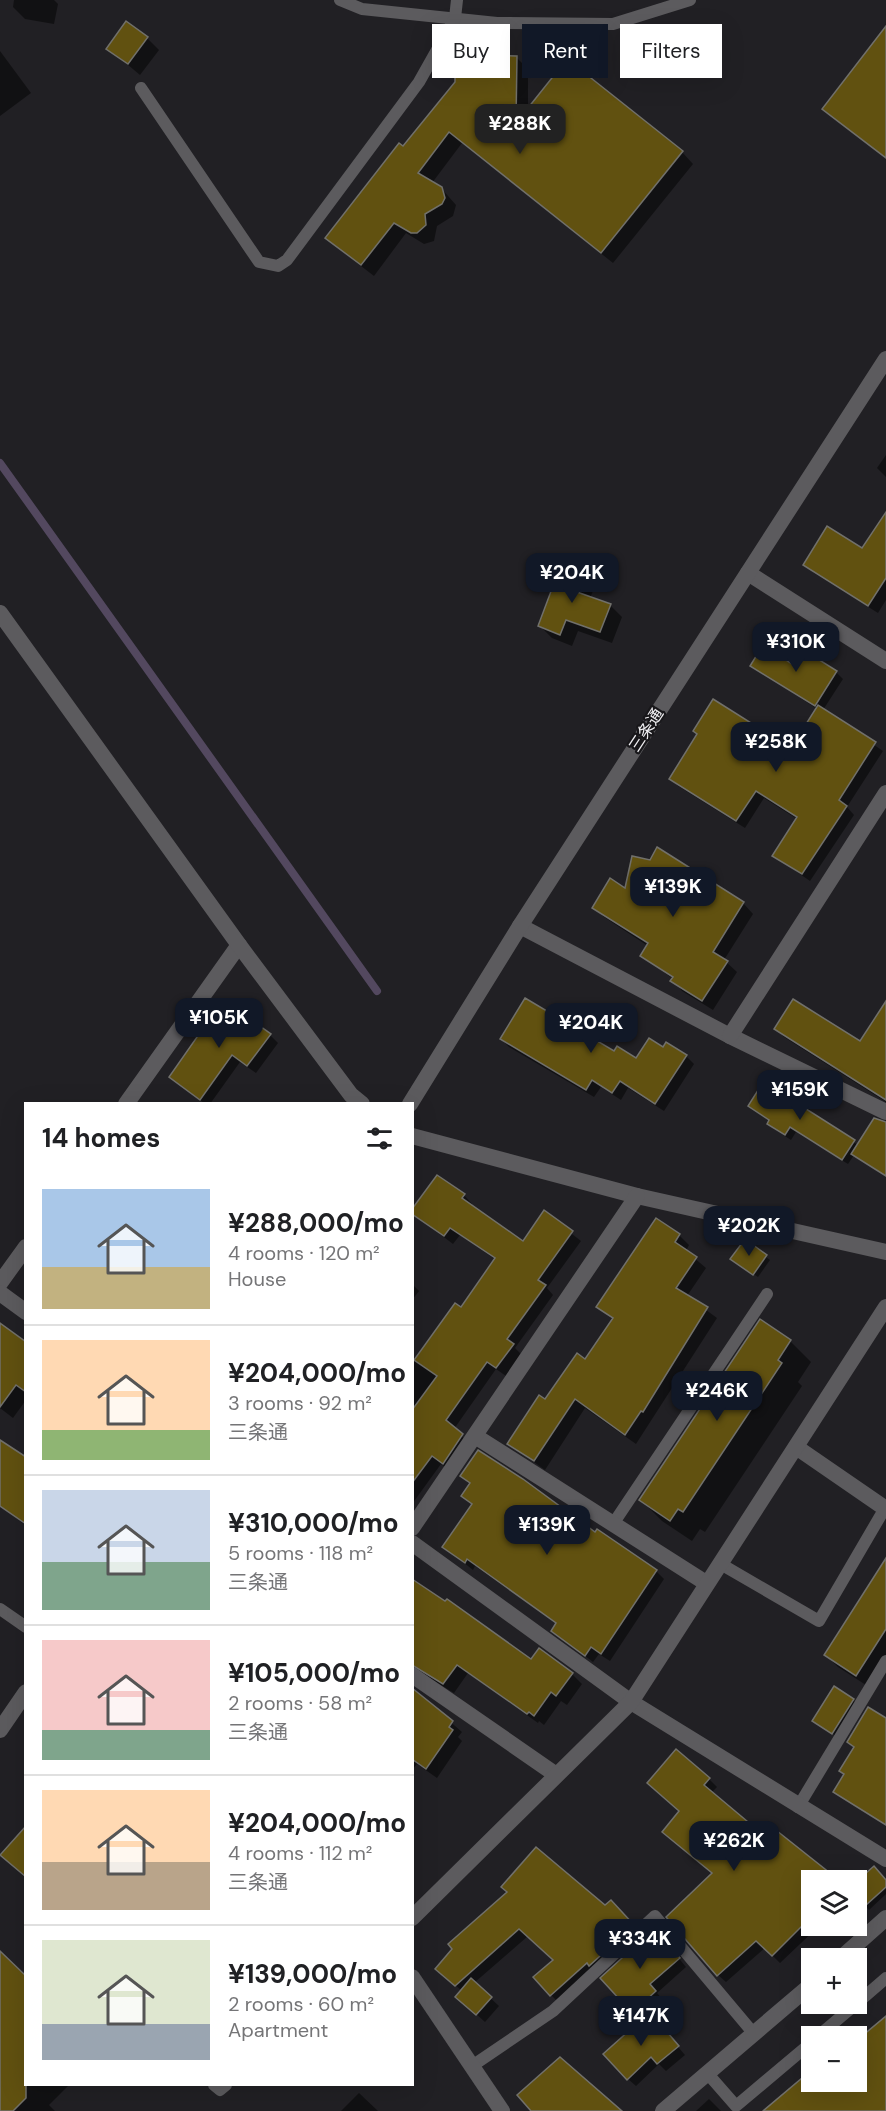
<!DOCTYPE html>
<meta charset="utf-8">
<style>
:root{--surface:#fff;--page:#f2f2f2;--text:#202124;--muted:#757577;--line:#e0e0e0;--accent:#111827}
body{margin:0;font-family:"DM Sans","Noto Sans JP",sans-serif;background:var(--page);color:var(--text);height:100vh;display:flex;flex-direction:column;font-size:22px;white-space:nowrap}
*{box-sizing:border-box;margin:0}
p{font-size:20px;color:var(--muted)}
.icon{flex:none;width:33px;height:33px;fill:none;stroke:currentColor;stroke-width:2;stroke-linecap:round;stroke-linejoin:round}
.map{position:relative;flex:1;overflow:hidden}
.side{position:absolute;left:24px;top:1102px;width:390px;height:984px;display:flex;flex-direction:column;background:var(--surface);border-radius:0px;box-shadow:0 6px 24px #0002}
.side>*{flex:none}
.hud{position:absolute;left:432px;top:24px;width:363px;height:54px;display:flex;gap:12px}
.controls{position:absolute;left:801px;top:1870px;display:grid;gap:12px}
.controls a{display:grid;place-items:center;width:66px;height:66px;border-radius:0px;background:var(--surface);box-shadow:0 6px 24px #0002;font-size:30px}
.price{position:absolute;translate:-50% -51px;padding:0 14px;border-radius:12px;background:var(--accent);color:#fff;font-size:20px;line-height:39px;filter:drop-shadow(0 2px 3px #0008)}
.price::after{content:'';position:absolute;left:50%;top:36px;width:18px;height:14px;margin-left:-9px;background:inherit;clip-path:polygon(0 0,100% 0,50% 100%)}
.price.on{background:#222;color:#fff}
ul{padding:0;list-style:none}
li{display:flex;align-items:center;gap:18px;height:150px;padding:0 18px}
li+li{border-top:2px solid var(--line)}
li span{display:grid;place-items:center;flex:none;width:168px;height:120px;border-radius:0px;color:#555}
li>.icon{margin-inline-start:auto}
span .icon{width:72px;height:72px;fill:#fffc;stroke-width:1}
li b{font-size:26px}
h2{display:flex;justify-content:space-between;align-items:center;height:72px;padding:0 18px;font-size:26px}
.chip{padding:0 21px;border-radius:0px;background:var(--surface);box-shadow:0 6px 24px #0002;font-size:21px;line-height:54px}
.chip.on{background:var(--accent);color:#fff}
.map>svg:first-child{display:block}
</style>
<div class="map">
<svg width="886" height="2111" viewBox="0 0 886 2111">
<rect width="100%" height="100%" fill="#212024"/>
<g fill="#0007">
<polygon points="14,0 54,0 58,4 54,24 25,19 13,7"/>
<polygon points="886,28 886,159 824,109"/>
<polygon points="147,38 159,50 140,75 108,48"/>
<polygon points="0,51 31,93 0,116"/>
<polygon points="516,57 528,69 528,111 682,152 693,164 613,263 462,143 432,183 441,188 456,205 453,216 437,226 434,241 424,244 406,233 374,276 339,249 327,237 404,149"/>
<polygon points="886,455 886,477 877,468"/>
<polygon points="886,514 886,600 878,613 814,573 805,564 863,550"/>
<polygon points="584,572 596,584 590,598 610,605 622,617 612,643 578,631 572,646 552,638 540,626"/>
<polygon points="752,666 793,666 836,672 843,679 823,710 883,751 847,807 854,815 810,881 774,856 797,819 764,798 745,828 678,786 671,778 791,750 817,709"/>
<polygon points="658,849 744,904 753,914 724,960 737,972 713,1010 682,991 673,979 642,956 648,946 604,917 594,907 626,890"/>
<polygon points="886,1022 886,1102 784,1037 776,1029 861,1043"/>
<polygon points="270,1035 278,1043 256,1073 240,1062 210,1104 205,1104 170,1077"/>
<polygon points="501,1039 614,1053 637,1060 664,1049 686,1056 694,1064 664,1111 628,1088 621,1100 601,1087 594,1097 509,1047"/>
<polygon points="784,1100 805,1104 810,1110 808,1112 858,1145 886,1124 886,1177 854,1155 848,1164 796,1132 791,1140 774,1129 769,1124 770,1121 750,1106"/>
<polygon points="464,1195 472,1204 471,1206 523,1243 544,1212 581,1241 547,1288 553,1295 515,1348 521,1354 506,1376 496,1369 454,1429 470,1444 452,1472 441,1464 412,1504 412,1365 455,1305 461,1309 496,1260 460,1235 453,1244 412,1213"/>
<polygon points="657,1220 680,1236 689,1245 686,1251 706,1268 687,1296 717,1318 636,1444 585,1408 545,1470 509,1444 545,1401 585,1361 613,1320 598,1307"/>
<polygon points="745,1241 770,1260 758,1277 736,1262"/>
<polygon points="412,1284 419,1291 412,1300"/>
<polygon points="760,1321 790,1341 811,1362 798,1382 802,1386 705,1532 700,1529 692,1541 662,1521 641,1500"/>
<polygon points="0,1328 26,1344 26,1400 13,1418 0,1408"/>
<polygon points="0,1442 26,1459 26,1526 0,1505"/>
<polygon points="462,1476 595,1534 656,1571 664,1579 610,1661 599,1654 593,1662 553,1631 557,1624 475,1566 473,1570 444,1547 473,1506 462,1496 470,1485"/>
<polygon points="886,1561 886,1660 869,1687 838,1667 826,1655"/>
<polygon points="412,1580 532,1661 572,1674 582,1684 567,1705 561,1701 544,1725 539,1721 538,1723 468,1673 454,1693 423,1674 412,1681"/>
<polygon points="412,1689 462,1732 458,1737 462,1741 437,1778 417,1764 412,1770"/>
<polygon points="853,1700 856,1703 836,1736 814,1721"/>
<polygon points="886,1720 886,1826 835,1792 845,1775 855,1749 848,1742"/>
<polygon points="709,1779 717,1787 711,1793 761,1835 768,1825 813,1859 835,1881 812,1881 812,1926 819,1926 780,1963 765,1948 726,1982 718,1975 713,1874 664,1832"/>
<polygon points="886,1882 886,1894 869,1910 856,1896"/>
<polygon points="610,1902 640,1933 559,2003 551,1995 554,1960 528,1936 474,1983 499,2006 485,2022 465,2004 462,1991 445,1976 454,1949 450,1944 605,1907"/>
<polygon points="662,1938 686,1967 657,1993 663,2000 649,2013 685,2055 666,2071 659,2064 636,2086 628,2079 642,2021 633,2012"/>
<polygon points="0,1954 26,2085 69,2085 49,2105 55,2111 0,2111"/>
<polygon points="359,2093 378,2111 341,2111"/>
<polygon points="709,2099 721,2111 696,2111"/>
</g>
<g fill="none" stroke-linecap="round" stroke-linejoin="round">
<polyline stroke="#53485f" stroke-width="8" points="0,463 377,991"/>
</g>
<g fill="#615110" stroke="#71706b" stroke-width="1.5">
<polygon points="126,21 148,37 128,64 106,49"/>
<polygon points="886,26 886,158 822,109"/>
<polygon points="455,55 517,56 516,123 567,59 683,151 601,253 449,132 418,173 442,187 445,198 442,204 425,214 426,225 417,233 411,233 394,223 361,265 325,238 399,143 403,146 455,82"/>
<polygon points="886,512 886,578 868,606 803,565 827,526 862,548"/>
<polygon points="562,562 585,571 577,592 611,604 600,632 566,620 560,635 538,626"/>
<polygon points="763,645 792,664 802,649 837,671 815,706 750,666"/>
<polygon points="713,699 791,748 818,705 876,742 839,800 847,806 802,874 772,856 797,817 756,791 736,821 669,779 697,734 693,731"/>
<polygon points="657,847 744,902 713,952 728,961 702,1001 670,981 673,977 640,956 648,943 592,908 610,878 625,888 632,856 650,860"/>
<polygon points="525,998 614,1051 617,1046 636,1058 649,1038 663,1047 666,1042 687,1055 655,1104 620,1081 612,1093 592,1080 586,1090 500,1039"/>
<polygon points="793,999 860,1041 886,1001 886,1100 774,1029"/>
<polygon points="223,1000 271,1034 247,1066 232,1055 200,1100 169,1077"/>
<polygon points="762,1084 783,1098 787,1091 806,1103 803,1107 855,1140 842,1160 790,1127 785,1135 767,1124 769,1120 748,1106"/>
<polygon points="874,1118 886,1122 886,1176 851,1154"/>
<polygon points="437,1175 465,1194 462,1198 523,1241 544,1210 573,1231 538,1280 546,1285 507,1339 514,1344 496,1368 487,1362 446,1420 463,1434 443,1464 432,1456 412,1483 412,1410 437,1376 414,1360 455,1303 461,1307 495,1258 450,1228 444,1236 412,1214 412,1209"/>
<polygon points="656,1218 680,1234 675,1242 697,1257 676,1288 708,1307 643,1412 641,1411 625,1435 575,1399 534,1461 507,1444 539,1395 545,1399 577,1353 585,1359 613,1318 596,1307"/>
<polygon points="745,1239 767,1255 753,1275 730,1259"/>
<polygon points="760,1319 791,1340 778,1360 782,1363 683,1512 678,1509 670,1521 639,1500"/>
<polygon points="0,1323 26,1342 26,1392 16,1385 0,1407"/>
<polygon points="0,1440 26,1457 26,1524 0,1506"/>
<polygon points="478,1450 523,1479 595,1532 597,1529 657,1570 601,1654 591,1647 585,1656 551,1631 556,1623 467,1559 465,1563 442,1547 472,1504 461,1496 470,1483 460,1476"/>
<polygon points="886,1558 886,1629 856,1676 824,1655"/>
<polygon points="412,1579 445,1601 447,1599 531,1659 539,1648 573,1673 556,1696 551,1692 534,1716 529,1712 527,1714 457,1665 443,1684 412,1665"/>
<polygon points="834,1686 854,1699 832,1734 812,1721"/>
<polygon points="412,1688 453,1721 449,1727 453,1730 426,1769 412,1759"/>
<polygon points="868,1707 886,1718 886,1825 833,1792 844,1774 839,1771 854,1747 847,1742"/>
<polygon points="676,1749 710,1778 704,1785 760,1832 767,1823 840,1881 812,1881 812,1916 772,1956 756,1941 717,1976 666,1917 712,1873 662,1832 679,1811 647,1783"/>
<polygon points="26,1826 26,1877 0,1855"/>
<polygon points="536,1847 605,1905 611,1900 634,1925 589,1966 587,1963 550,1996 533,1977 553,1960 519,1929 455,1986 435,1969 452,1949 448,1944 507,1892 501,1887"/>
<polygon points="874,1866 886,1880 886,1887 856,1914 856,1882"/>
<polygon points="655,1928 680,1958 650,1984 656,1991 632,2013 600,1978"/>
<polygon points="0,1951 26,1976 26,2098 13,2111 0,2111"/>
<polygon points="471,1978 492,1997 476,2015 455,1997"/>
<polygon points="650,2012 679,2046 657,2064 651,2057 627,2080 603,2054"/>
<polygon points="886,2016 886,2111 763,2111 808,2073 812,2082 856,2082 856,2041"/>
<polygon points="560,2057 622,2111 531,2111 517,2095"/>
</g>
<g fill="none" stroke-linecap="round" stroke-linejoin="round">
<g stroke="#5c5b5e" stroke-width="12">
<polyline points="340,0 362,9 497,23 613,24 690,0"/>
<polyline points="141,88 259,262 278,266 287,260 419,82 455,18 457,0"/>
<polyline points="613,1524 767,1294"/>
<polyline points="719,1563 819,1621 885,1508"/>
<polyline points="0,1609 26,1627"/>
<polyline points="798,1807 886,1661"/>
<polyline points="856,2004 886,1978"/>
<polyline points="817,2037 856,2004"/>
<polyline points="472,2066 553,2011 655,1916 755,2035"/>
<polyline points="708,2074 736,2106 812,2042"/>
<polyline points="214,2085 220,2090 226,2085"/>
</g>
<g stroke="#5c5b5e" stroke-width="16">
<polyline points="748,573 886,661"/>
<polyline points="520,926 730,1036 886,1112"/>
<polyline points="730,1036 886,793"/>
<polyline points="126,1104 239,945"/>
<polyline points="412,1136 637,1196 886,1252"/>
<polyline points="0,1283 26,1247"/>
<polyline points="0,1293 26,1312"/>
<polyline points="475,1436 706,1583"/>
<polyline points="796,1447 886,1509"/>
<polyline points="412,1528 637,1196"/>
<polyline points="412,1543 631,1702 886,1859"/>
<polyline points="412,1675 555,1774"/>
<polyline points="412,1918 631,1702 886,1307"/>
<polyline points="840,1959 886,1918"/>
<polyline points="412,1977 502,2111"/>
<polyline points="663,2111 812,1984"/>
</g>
<g stroke="#5c5b5e" stroke-width="16">
<polyline points="0,613 239,945 351,1095 362,1104"/>
<polyline points="410,1104 520,926 886,359"/>
<polyline points="0,1730 26,1692"/>
</g>
</g>
<g text-anchor="middle" dominant-baseline="central" stroke-width="4.5" stroke-linejoin="round" paint-order="stroke">
<g font-size="16" fill="#f1f0f3" stroke="#18171a">
<text transform="translate(646 730) rotate(-57)">三条通</text>
</g>
</g>
</svg>
<div class="controls">
<a><svg class="icon" aria-label="layers" viewBox="0 0 24 24"><path d="M12 4l9 5-9 5-9-5zM3 14l9 5 9-5"/></svg></a>
<a>+</a>
<a>−</a>
</div>
<b class="price on" style="left:520px;top:155px">¥288K</b>
<b class="price" style="left:572px;top:604px">¥204K</b>
<b class="price" style="left:796px;top:673px">¥310K</b>
<b class="price" style="left:776px;top:773px">¥258K</b>
<b class="price" style="left:673px;top:918px">¥139K</b>
<b class="price" style="left:219px;top:1049px">¥105K</b>
<b class="price" style="left:591px;top:1054px">¥204K</b>
<b class="price" style="left:800px;top:1121px">¥159K</b>
<b class="price" style="left:749px;top:1257px">¥202K</b>
<b class="price" style="left:717px;top:1422px">¥246K</b>
<b class="price" style="left:547px;top:1556px">¥139K</b>
<b class="price" style="left:734px;top:1872px">¥262K</b>
<b class="price" style="left:640px;top:1970px">¥334K</b>
<b class="price" style="left:641px;top:2047px">¥147K</b>
<div class="hud">
<a class="chip">Buy</a>
<a class="chip on">Rent</a>
<a class="chip">Filters</a>
</div>
<section class="side">
<h2>14 homes<svg class="icon" aria-label="filters" viewBox="0 0 24 24"><path d="M4 7h16M4 17h16"/><circle cx="9" cy="7" r="2"/><circle cx="15" cy="17" r="2"/></svg></h2>
<ul>
<li><span style="background:linear-gradient(#a9c7e8 65%,#c2b280 0)"><svg class="icon" aria-label="home" viewBox="0 0 24 24"><path d="M3 11l9-7 9 7M6 9v11h12V9"/></svg></span><div><b>¥288,000/mo</b><p>4 rooms · 120 m²</p><p>House</p></div></li>
<li><span style="background:linear-gradient(#ffd9b3 75%,#8fb573 0)"><svg class="icon" aria-label="home" viewBox="0 0 24 24"><path d="M3 11l9-7 9 7M6 9v11h12V9"/></svg></span><div><b>¥204,000/mo</b><p>3 rooms · 92 m²</p><p>三条通</p></div></li>
<li><span style="background:linear-gradient(#c9d6e8 60%,#7fa58c 0)"><svg class="icon" aria-label="home" viewBox="0 0 24 24"><path d="M3 11l9-7 9 7M6 9v11h12V9"/></svg></span><div><b>¥310,000/mo</b><p>5 rooms · 118 m²</p><p>三条通</p></div></li>
<li><span style="background:linear-gradient(#f6c9c9 75%,#7fa58c 0)"><svg class="icon" aria-label="home" viewBox="0 0 24 24"><path d="M3 11l9-7 9 7M6 9v11h12V9"/></svg></span><div><b>¥105,000/mo</b><p>2 rooms · 58 m²</p><p>三条通</p></div></li>
<li><span style="background:linear-gradient(#ffd9b3 60%,#b9a48a 0)"><svg class="icon" aria-label="home" viewBox="0 0 24 24"><path d="M3 11l9-7 9 7M6 9v11h12V9"/></svg></span><div><b>¥204,000/mo</b><p>4 rooms · 112 m²</p><p>三条通</p></div></li>
<li><span style="background:linear-gradient(#dfe7d0 70%,#9aa5b1 0)"><svg class="icon" aria-label="home" viewBox="0 0 24 24"><path d="M3 11l9-7 9 7M6 9v11h12V9"/></svg></span><div><b>¥139,000/mo</b><p>2 rooms · 60 m²</p><p>Apartment</p></div></li>
</ul>
</section>
</div>
